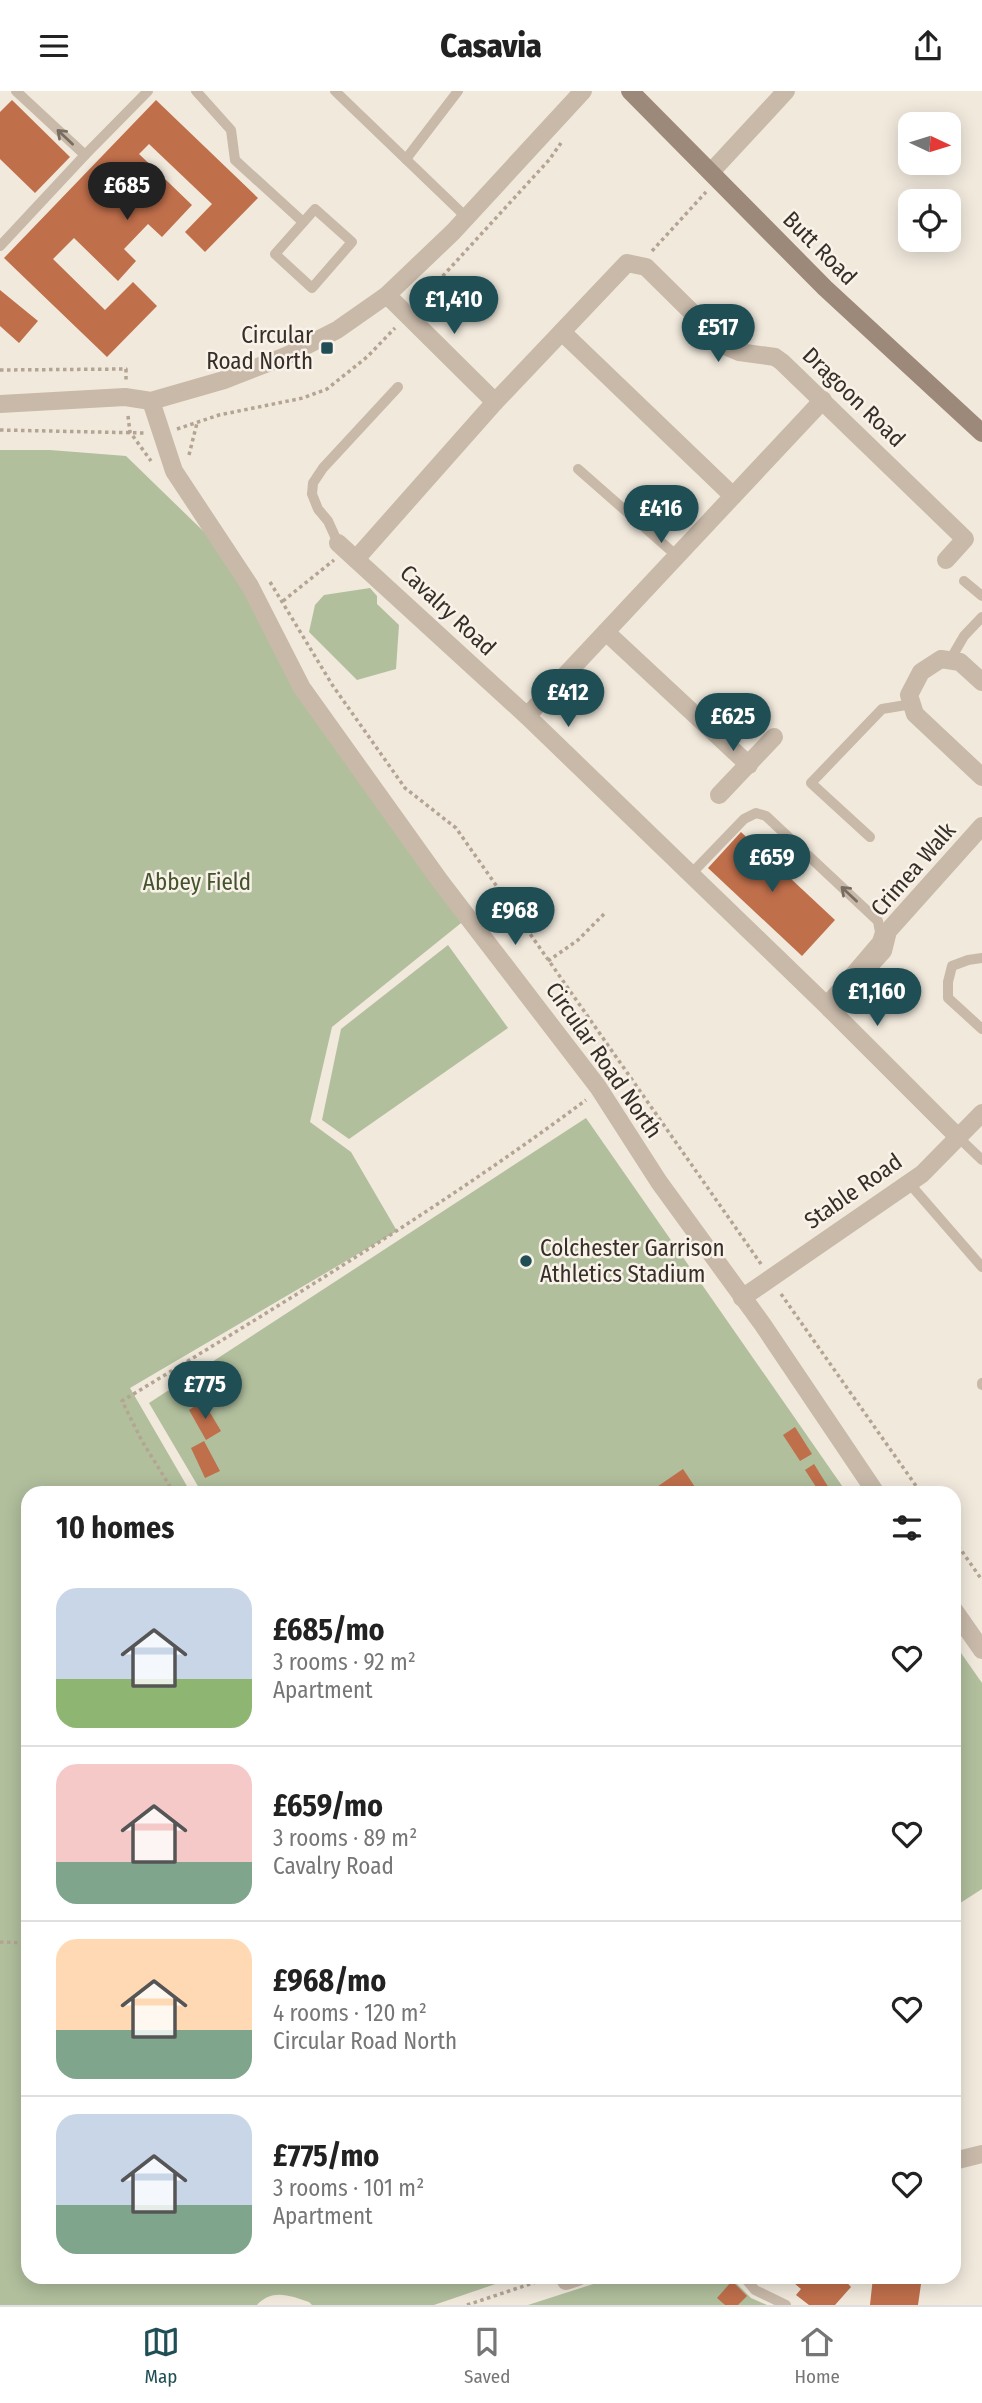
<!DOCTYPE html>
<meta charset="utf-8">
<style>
:root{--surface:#fff;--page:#f6f6f6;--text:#222;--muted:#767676;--line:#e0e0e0;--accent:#204e55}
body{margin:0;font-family:"Fira Sans Condensed",sans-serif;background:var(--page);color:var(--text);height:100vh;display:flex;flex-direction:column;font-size:26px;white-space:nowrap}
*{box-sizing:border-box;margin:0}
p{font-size:23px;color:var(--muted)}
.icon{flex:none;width:38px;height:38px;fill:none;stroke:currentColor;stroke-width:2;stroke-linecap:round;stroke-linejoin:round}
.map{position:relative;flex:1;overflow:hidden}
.details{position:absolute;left:21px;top:1395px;width:940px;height:798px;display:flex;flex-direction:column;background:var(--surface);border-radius:21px;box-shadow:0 4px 18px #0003}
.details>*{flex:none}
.needle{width:46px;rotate:94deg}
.controls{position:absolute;left:898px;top:21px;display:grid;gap:14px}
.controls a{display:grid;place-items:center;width:63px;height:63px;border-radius:14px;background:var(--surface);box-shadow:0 4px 18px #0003;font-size:35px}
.price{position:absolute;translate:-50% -60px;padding:0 16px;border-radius:24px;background:var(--accent);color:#fff;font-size:23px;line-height:46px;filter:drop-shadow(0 2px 4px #0008)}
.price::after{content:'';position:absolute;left:50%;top:42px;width:21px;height:16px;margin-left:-10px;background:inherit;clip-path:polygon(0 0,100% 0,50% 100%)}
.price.on{background:#222;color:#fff}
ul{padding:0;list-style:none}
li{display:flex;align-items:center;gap:21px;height:175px;padding:0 35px}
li+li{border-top:2px solid var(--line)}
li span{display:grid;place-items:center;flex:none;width:196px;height:140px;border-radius:21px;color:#555}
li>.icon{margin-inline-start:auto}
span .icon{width:84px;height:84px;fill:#fffc;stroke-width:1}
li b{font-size:30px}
h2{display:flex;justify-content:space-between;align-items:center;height:84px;padding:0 35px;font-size:30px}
header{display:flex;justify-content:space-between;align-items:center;height:91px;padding:0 35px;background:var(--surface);font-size:32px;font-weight:800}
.tab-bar{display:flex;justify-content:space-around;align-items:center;height:98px;border-top:2px solid var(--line);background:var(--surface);font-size:19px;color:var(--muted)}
.tab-bar a{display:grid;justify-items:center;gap:4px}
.tab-bar .on{color:var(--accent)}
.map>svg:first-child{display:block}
</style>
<header><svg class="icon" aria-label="menu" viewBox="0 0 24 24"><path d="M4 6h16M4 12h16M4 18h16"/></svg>Casavia<svg class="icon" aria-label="share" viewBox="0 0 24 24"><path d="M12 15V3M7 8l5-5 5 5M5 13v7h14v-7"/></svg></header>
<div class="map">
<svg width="982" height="2214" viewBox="0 0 982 2214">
<rect width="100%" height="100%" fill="#f1e9dc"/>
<g fill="#b1bf9d">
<path d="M0 359H50L126 365 232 468 312 608 471 824 332 936 310 1031 351 1061 397 1140 130 1297 191 1402H28V2186H516L434 2214H312L309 2211C291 2205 272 2197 257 2214H0Z"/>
<polygon points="370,497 377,505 377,513 399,534 396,578 357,589 309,541 315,514 324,504"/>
<polygon points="448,854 508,937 349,1048 322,1029 341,938"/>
<polygon points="586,1027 847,1402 202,1402 149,1312"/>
<polygon points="954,1552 982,1592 982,1798 954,1816"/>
<polygon points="615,2186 730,2186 751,2207 767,2214 528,2214"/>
</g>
<g fill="#c06f4b">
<polygon points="12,9 70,66 35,102 0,68 0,21"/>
<polygon points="156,9 258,107 205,161 185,141 212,113 149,53 139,63 192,114 162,146 148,133 124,158 136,170 118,190 74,147 53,168 105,219 133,191 157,215 107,266 4,167"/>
<polygon points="0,199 38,230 19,252 0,235"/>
<polygon points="741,741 835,829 802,865 708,777"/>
<polygon points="203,1310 221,1340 206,1349 189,1319"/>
<polygon points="795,1336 812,1363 800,1370 783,1344"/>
<polygon points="204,1350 220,1380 205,1387 191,1357"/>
<polygon points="814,1373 832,1402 820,1402 805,1379"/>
<polygon points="683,1378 699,1402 648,1402"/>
<polygon points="787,2186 842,2186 851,2196 835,2214 809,2214 796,2204 801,2198"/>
<polygon points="873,2186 912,2187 912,2192 921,2193 918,2214 870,2214"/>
<polygon points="732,2190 747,2205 738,2214 725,2214 717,2207"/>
</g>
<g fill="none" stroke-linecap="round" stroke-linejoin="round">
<g stroke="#b4a493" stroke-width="3.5" stroke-dasharray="3.5 3.5" stroke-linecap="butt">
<polyline points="652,160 706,101"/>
<polyline points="419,211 549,69 561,52"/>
<polyline points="0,279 126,278 126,289"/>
<polyline points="128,325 130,341 151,370"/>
<polyline points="177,338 219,324 303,307 327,298 367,266 395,237"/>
<polyline points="0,339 145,342"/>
<polyline points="189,364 197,332"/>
<polyline points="270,491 333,595 405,697 456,737 761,1173"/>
<polyline points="283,510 334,469"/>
<polyline points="548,870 578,849 604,823"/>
<polyline points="781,1203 921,1402"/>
<path d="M174 1402 142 1350 122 1310C280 1214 438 1119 586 1009"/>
<polyline points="954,1449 982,1489"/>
<polyline points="0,1851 28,1852"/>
<polyline points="467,2214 551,2186"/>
</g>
<g stroke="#c8b9a9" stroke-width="10">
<polyline points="16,0 85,64 148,0"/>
<polyline points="196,0 231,39 235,69 303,131"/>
<polyline points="335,0 466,126"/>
<polyline points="406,68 458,0"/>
<polygon points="315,118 352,151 312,197 275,163"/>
<polyline points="0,155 85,64"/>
<polyline points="578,378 677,465"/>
<polyline points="338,452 328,430 318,418 312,403 313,392 323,377 398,296"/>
<polyline points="964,490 982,505"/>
<polyline points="950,569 964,545 982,526"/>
<polyline points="870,746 811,692 882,618 912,613"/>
<polyline points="691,783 744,728 756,722 766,725 878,830 880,841 877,850 824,912"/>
<polyline points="982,867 968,869 952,875 948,891 948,907 982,938"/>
<polyline points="958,1046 982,1069"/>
<polyline points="909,1092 982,1176"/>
<polyline points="982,1294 982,1292"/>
<polyline points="744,2186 755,2199 786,2214"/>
</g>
<g stroke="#c8b9a9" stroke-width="18">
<polyline points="711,81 786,0"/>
<polyline points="387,204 495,311"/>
<polyline points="562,241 733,405"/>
<polyline points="151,310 174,380 250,495 302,597 440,790 598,996 659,1091 763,1234 876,1402"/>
<polyline points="0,313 125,306 151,310 224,289 286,265 337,239 387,204 453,141 583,0"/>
<polyline points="338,452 527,625 824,912 958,1046"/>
<polyline points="356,468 495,311 627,172 646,176 727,256 739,261 775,266 782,271 965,448 946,469"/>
<polyline points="606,541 749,674"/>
<polyline points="982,591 960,571 941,568 921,581 909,604 915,623 982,686"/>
<polyline points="527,625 823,309"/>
<polyline points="719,704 774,646"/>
<polyline points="830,918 883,860 888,840 982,735"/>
<polyline points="742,1207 922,1083 982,1022"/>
<polyline points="954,1519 982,1559"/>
<polyline points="954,2070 982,2063"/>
<polyline points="566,2190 578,2186"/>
</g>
<polyline stroke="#9c897a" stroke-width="18" points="630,0 825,197 982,342"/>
</g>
<defs><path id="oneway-shaft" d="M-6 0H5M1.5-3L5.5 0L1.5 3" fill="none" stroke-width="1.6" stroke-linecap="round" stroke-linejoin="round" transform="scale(1.75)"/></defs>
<g stroke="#786d62">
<use href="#oneway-shaft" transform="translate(65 46) rotate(-137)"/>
<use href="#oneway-shaft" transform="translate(849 803) rotate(-137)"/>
</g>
<g fill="#204e55" stroke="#f9f2e9" stroke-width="2.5">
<rect x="320" y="250" width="14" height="14" rx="3.5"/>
<circle cx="526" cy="1170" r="7"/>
</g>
<g text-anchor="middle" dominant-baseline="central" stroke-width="5" stroke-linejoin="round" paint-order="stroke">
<g font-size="23" fill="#362e28" stroke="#f9f2e9">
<text transform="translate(820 157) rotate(45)">Butt Road</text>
<text transform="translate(854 306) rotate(44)">Dragoon Road</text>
<text transform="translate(448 519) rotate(43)">Cavalry Road</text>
<text transform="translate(913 778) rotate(-49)">Crimea Walk</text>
<text transform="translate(604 969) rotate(55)">Circular Road North</text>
<text transform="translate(853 1100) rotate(-35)">Stable Road</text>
</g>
<g font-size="23" fill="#362e28" stroke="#f9f2e9" text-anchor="end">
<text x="313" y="244">Circular<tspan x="313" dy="26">Road North</tspan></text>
<text x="540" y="1157" text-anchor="start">Colchester Garrison<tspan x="540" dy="26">Athletics Stadium</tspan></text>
</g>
<g font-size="23" fill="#43532d" stroke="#f9f2e9">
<text x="197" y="791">Abbey Field</text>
</g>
</g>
</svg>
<div class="controls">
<a><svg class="needle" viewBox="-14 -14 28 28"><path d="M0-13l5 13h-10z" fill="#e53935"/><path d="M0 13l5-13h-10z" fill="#767676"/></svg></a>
<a><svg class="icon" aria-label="locate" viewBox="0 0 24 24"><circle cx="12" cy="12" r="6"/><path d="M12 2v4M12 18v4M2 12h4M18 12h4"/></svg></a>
</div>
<b class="price on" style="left:127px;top:131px">£685</b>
<b class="price" style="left:454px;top:245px">£1,410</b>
<b class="price" style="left:718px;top:273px">£517</b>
<b class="price" style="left:661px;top:454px">£416</b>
<b class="price" style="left:568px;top:638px">£412</b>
<b class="price" style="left:733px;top:662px">£625</b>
<b class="price" style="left:772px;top:803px">£659</b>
<b class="price" style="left:515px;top:856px">£968</b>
<b class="price" style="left:877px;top:937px">£1,160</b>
<b class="price" style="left:205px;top:1330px">£775</b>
<section class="details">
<h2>10 homes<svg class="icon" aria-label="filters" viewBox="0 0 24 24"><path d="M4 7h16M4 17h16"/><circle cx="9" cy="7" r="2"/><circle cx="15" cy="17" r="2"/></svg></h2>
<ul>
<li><span style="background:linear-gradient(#c9d6e8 65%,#8fb573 0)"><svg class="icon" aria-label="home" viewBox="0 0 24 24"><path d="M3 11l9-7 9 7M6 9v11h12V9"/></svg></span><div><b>£685/mo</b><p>3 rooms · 92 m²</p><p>Apartment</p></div><svg class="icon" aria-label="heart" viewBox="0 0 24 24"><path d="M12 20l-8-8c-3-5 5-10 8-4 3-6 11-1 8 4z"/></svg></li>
<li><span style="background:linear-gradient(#f6c9c9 70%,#7fa58c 0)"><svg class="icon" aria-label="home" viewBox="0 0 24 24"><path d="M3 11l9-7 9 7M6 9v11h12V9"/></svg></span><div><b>£659/mo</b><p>3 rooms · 89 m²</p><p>Cavalry Road</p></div><svg class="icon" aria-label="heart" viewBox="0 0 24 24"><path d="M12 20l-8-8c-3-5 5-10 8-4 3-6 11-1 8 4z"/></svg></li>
<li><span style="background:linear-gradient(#ffd9b3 65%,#7fa58c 0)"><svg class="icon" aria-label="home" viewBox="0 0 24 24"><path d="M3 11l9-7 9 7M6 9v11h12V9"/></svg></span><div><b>£968/mo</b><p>4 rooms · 120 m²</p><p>Circular Road North</p></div><svg class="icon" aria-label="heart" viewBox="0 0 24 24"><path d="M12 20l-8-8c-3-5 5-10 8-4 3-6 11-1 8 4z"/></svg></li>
<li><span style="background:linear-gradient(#c9d6e8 65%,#7fa58c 0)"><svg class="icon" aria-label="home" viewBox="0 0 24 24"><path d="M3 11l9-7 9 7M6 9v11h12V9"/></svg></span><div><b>£775/mo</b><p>3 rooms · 101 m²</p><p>Apartment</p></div><svg class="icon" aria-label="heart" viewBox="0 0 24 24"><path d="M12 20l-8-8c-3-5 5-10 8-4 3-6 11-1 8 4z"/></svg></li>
</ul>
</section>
</div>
<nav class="tab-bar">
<a class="on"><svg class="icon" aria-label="map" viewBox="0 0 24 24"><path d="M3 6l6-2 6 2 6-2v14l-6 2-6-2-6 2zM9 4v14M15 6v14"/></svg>Map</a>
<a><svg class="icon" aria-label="saved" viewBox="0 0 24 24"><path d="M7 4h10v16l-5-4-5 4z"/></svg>Saved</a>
<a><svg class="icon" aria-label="home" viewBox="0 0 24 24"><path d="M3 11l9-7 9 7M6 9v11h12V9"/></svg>Home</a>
</nav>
